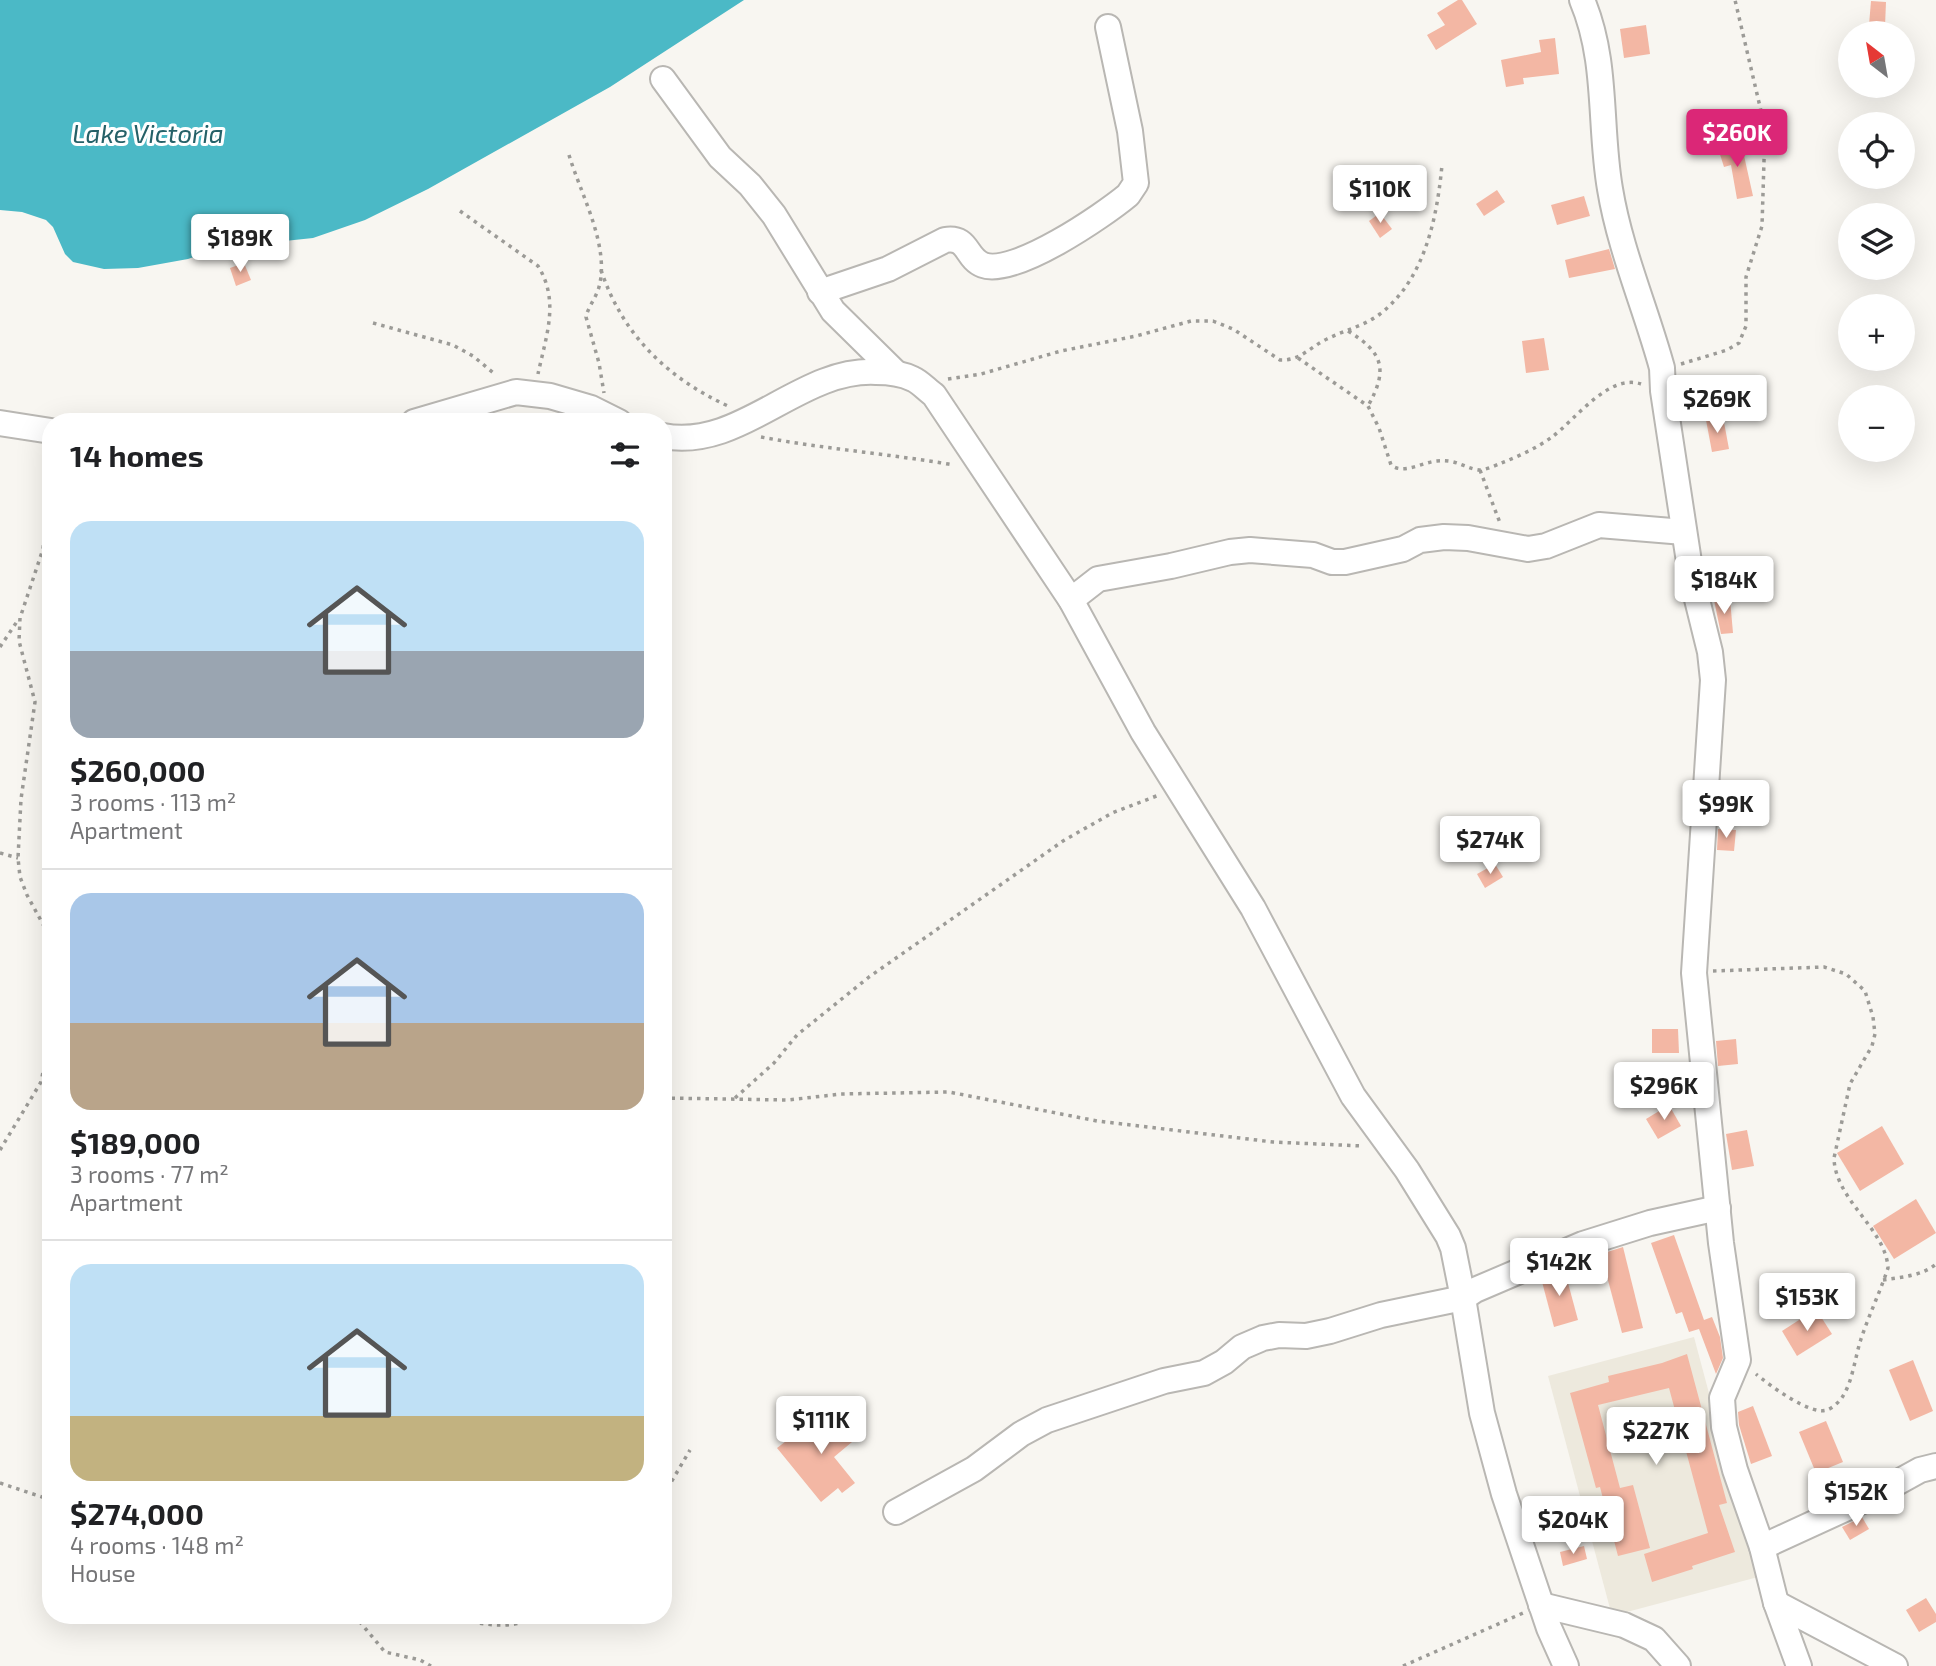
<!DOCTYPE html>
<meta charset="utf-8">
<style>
:root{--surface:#fff;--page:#f2f2f2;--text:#202124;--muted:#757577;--line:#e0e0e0;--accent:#db2777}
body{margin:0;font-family:"Exo 2",sans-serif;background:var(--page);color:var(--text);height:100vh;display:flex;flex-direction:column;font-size:26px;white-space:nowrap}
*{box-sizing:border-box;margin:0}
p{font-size:23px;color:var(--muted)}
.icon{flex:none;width:38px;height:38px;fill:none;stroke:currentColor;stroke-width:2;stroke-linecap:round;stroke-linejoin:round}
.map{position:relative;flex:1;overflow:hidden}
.details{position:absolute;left:42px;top:413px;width:630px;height:1211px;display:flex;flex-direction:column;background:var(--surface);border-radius:28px;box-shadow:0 7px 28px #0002}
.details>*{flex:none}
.needle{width:46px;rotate:329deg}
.fabs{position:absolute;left:1838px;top:21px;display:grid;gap:14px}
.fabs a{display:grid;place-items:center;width:77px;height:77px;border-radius:50%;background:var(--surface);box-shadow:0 7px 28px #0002;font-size:35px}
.price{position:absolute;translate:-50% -60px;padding:0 16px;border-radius:7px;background:#fff;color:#222;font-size:23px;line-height:46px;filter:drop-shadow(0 2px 4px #0008)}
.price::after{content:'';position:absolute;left:50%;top:42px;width:21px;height:16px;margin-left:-10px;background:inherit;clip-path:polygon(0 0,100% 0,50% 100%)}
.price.active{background:var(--accent);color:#fff}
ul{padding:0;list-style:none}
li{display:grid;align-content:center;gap:14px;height:371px;padding:0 28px}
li+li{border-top:2px solid var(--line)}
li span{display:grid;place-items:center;height:217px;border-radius:21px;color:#555}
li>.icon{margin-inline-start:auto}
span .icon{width:126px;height:126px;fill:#fffc;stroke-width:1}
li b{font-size:30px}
h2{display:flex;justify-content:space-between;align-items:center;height:84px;padding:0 28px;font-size:30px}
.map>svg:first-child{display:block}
</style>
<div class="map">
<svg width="1936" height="1666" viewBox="0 0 1936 1666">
<rect width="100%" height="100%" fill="#f8f6f1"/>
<polygon fill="#ede9dd" points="1694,1337 1758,1577 1612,1616 1548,1376"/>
<polygon fill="#4bb9c6" points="0,0 744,0 610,87 428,189 365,220 313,238 220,248 188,259 138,268 104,269 73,262 65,254 53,227 46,220 22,212 0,210"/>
<g fill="#f3b7a4">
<polygon points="1458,0 1462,0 1477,24 1436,50 1427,35 1445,25 1437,13"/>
<polygon points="1871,1 1886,2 1885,26 1869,25"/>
<polygon points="1646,25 1650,54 1624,58 1620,29"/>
<polygon points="1555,38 1559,74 1523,78 1524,84 1506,87 1501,60 1541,52 1539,40"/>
<polygon points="1741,142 1753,196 1737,199 1731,165 1724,167 1718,148"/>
<polygon points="1497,190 1505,202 1484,216 1476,204"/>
<polygon points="1584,196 1590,216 1557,225 1551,205"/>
<polygon points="1380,213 1392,229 1380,238 1369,221"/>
<polygon points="1609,249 1615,269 1569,278 1565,260"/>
<polygon points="244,263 251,280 236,286 230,268"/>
<polygon points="1544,338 1549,370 1526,373 1522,341"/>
<polygon points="1723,417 1729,449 1712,452 1706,420"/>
<polygon points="1730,599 1733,633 1721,634 1714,600"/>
<polygon points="1718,829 1736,830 1734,851 1717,850"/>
<polygon points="1495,864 1503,877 1485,888 1477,874"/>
<polygon points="1652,1029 1678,1029 1679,1053 1652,1053"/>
<polygon points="1736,1039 1738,1064 1718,1066 1716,1041"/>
<polygon points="1669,1105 1681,1126 1658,1139 1646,1119"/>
<polygon points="1882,1126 1904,1164 1860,1191 1837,1153"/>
<polygon points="1747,1130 1754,1166 1732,1170 1726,1134"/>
<polygon points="1916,1199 1936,1233 1894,1259 1873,1226"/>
<polygon points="1674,1235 1704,1320 1712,1317 1720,1337 1723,1358 1716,1374 1699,1329 1689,1332 1682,1312 1676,1314 1651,1243"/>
<polygon points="1623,1247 1643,1328 1622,1333 1601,1254"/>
<polygon points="1564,1268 1578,1320 1554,1327 1541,1278"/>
<polygon points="1816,1309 1832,1334 1797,1356 1782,1331"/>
<polygon points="1687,1354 1727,1503 1719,1505 1735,1552 1692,1566 1693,1569 1652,1582 1644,1554 1708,1533 1669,1388 1598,1405 1620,1488 1633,1485 1650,1548 1618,1556 1600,1487 1596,1488 1570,1393 1609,1382 1608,1376 1662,1363"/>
<polygon points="1913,1360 1933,1411 1910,1421 1889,1370"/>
<polygon points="1753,1406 1772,1456 1751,1464 1739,1425 1738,1412"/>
<polygon points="838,1413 858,1437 834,1457 855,1483 842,1493 838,1488 821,1502 777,1448 815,1419 821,1427"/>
<polygon points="1826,1421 1843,1462 1816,1473 1799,1432"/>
<polygon points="1862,1517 1869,1529 1850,1540 1842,1527"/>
<polygon points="1584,1546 1587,1559 1563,1566 1560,1552"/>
<polygon points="1926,1598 1936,1614 1936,1622 1919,1632 1906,1610"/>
</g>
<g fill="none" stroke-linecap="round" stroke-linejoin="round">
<defs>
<g id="minor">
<path d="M1582 0C1608 61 1599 126 1610 189 1620 250 1646 309 1662 368L1663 391 1691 575 1710 652 1713 680 1694 973 1721 1243 1738 1360 1722 1398 1724 1427 1735 1470 1762 1547 1776 1603 1799 1666"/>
<polyline points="663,79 720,157 750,185 774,215 833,311 896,373"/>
<path d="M820 292 888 269 945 240C969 236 965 258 983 265 1014 277 1104 215 1128 195L1136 183 1130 131 1108 27"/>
<polyline points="414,422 516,392 550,396 591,408 619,422"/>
<polyline points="0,423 51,431"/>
<path d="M663 436C741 451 799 368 876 372 889 372 901 373 913 379 920 382 927 390 934 395L1071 600 1143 732 1253 908 1353 1096 1407 1170 1448 1236 1453 1248 1463 1298 1482 1413 1504 1494 1549 1628 1566 1666"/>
<polyline points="1071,600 1098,579 1171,566 1230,552 1250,550 1313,555 1332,562 1345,562 1403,549 1420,540 1444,537 1468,538 1528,549 1546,546 1599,525 1684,532"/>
<polyline points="896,1512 974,1469 1021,1434 1047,1420 1164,1381 1204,1373 1224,1362 1242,1347 1263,1338 1279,1335 1306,1336 1330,1331 1381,1315 1463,1298 1475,1290 1583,1244 1650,1223 1718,1208"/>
<polyline points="1762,1547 1873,1496 1920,1470 1936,1466"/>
<polyline points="1776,1603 1895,1666"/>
<polyline points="1541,1605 1624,1625 1654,1639 1678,1666"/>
</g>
</defs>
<use href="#minor" stroke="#b9b7b3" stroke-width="28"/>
<g stroke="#9c9b97" stroke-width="3.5" stroke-dasharray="3.5 5" stroke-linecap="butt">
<path d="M569 155C581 195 610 246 599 287 596 298 588 307 586 317L599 363 604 393"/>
<path d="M460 211 538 266C560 301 546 336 538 374"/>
<path d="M601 270C622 334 667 378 728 406"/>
<polyline points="373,323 453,345 473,356 496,375"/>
<path d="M1348 331C1384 353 1388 370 1368 406"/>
<path d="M1298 358 1368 406 1379 428 1391 465C1403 475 1423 462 1437 461 1457 459 1464 468 1479 470 1485 470 1494 466 1499 464 1517 457 1537 448 1552 437 1575 420 1609 373 1641 384"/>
<polyline points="1681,364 1727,350 1739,343 1746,326 1746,277 1762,226 1765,128 1735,0"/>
<path d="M948 379 981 374 1061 351 1136 336 1191 321H1213L1233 329 1280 360C1300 361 1310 347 1327 339 1345 330 1364 326 1380 314 1425 279 1437 218 1442 165"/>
<path d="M761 437C825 449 890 454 954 465"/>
<polyline points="48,452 47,514 43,549 20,618 19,641 35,702 21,799 18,858 20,877 27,895 51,939"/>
<polyline points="1480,470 1500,523"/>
<polyline points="0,647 18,620"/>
<polyline points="0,853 18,858"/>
<path d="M1713 971 1824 967 1846 974 1865 991 1873 1017 1875 1034 1872 1046 1850 1084 1834 1158C1835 1200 1886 1229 1888 1268 1880 1292 1869 1315 1861 1339 1855 1357 1853 1380 1843 1396 1840 1401 1833 1408 1827 1410 1811 1416 1769 1385 1756 1374"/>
<polyline points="663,1098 788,1100 841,1094 949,1092 1097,1121 1273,1142 1363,1146"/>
<polyline points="735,1098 774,1063 797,1035 869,977 1063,841 1112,813 1159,795"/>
<polyline points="0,1150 41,1082 51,1032"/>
<path d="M1883 1280C1902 1277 1922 1276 1936 1264"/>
<polyline points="0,1483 51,1500"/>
<polyline points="663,1496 690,1450"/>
<polyline points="354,1615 385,1652 420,1660 431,1666"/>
<path d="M447 1615C473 1623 513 1633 537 1615"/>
<polyline points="1403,1666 1523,1613"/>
</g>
<use href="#minor" stroke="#fff" stroke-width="24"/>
</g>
<g text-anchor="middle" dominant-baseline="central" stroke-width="6" stroke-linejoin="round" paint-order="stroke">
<g font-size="26" font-style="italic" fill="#256168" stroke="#fff">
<text x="148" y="132">Lake Victoria</text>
</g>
</g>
</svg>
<div class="fabs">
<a><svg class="needle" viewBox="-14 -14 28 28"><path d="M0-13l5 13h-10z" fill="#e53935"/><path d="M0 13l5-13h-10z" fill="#757577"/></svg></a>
<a><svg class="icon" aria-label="locate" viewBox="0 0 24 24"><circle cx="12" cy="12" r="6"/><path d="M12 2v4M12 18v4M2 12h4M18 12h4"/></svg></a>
<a><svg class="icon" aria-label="layers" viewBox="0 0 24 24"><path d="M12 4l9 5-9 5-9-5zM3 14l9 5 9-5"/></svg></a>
<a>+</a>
<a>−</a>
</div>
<b class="price active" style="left:1737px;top:169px">$260K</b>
<b class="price" style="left:1380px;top:225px">$110K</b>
<b class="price" style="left:240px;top:274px">$189K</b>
<b class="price" style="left:1717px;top:435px">$269K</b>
<b class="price" style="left:1724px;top:616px">$184K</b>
<b class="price" style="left:1726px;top:840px">$99K</b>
<b class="price" style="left:1490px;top:876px">$274K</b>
<b class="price" style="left:1664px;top:1122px">$296K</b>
<b class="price" style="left:1559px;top:1298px">$142K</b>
<b class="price" style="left:1807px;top:1333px">$153K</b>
<b class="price" style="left:821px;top:1456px">$111K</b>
<b class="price" style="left:1656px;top:1467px">$227K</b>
<b class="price" style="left:1856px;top:1528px">$152K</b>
<b class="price" style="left:1573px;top:1556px">$204K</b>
<section class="details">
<h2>14 homes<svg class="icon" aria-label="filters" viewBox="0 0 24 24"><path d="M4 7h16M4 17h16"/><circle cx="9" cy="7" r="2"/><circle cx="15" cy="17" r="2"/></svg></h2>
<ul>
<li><span style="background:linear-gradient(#bfe0f5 60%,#9aa5b1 0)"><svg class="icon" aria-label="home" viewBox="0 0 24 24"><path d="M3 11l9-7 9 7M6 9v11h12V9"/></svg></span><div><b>$260,000</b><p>3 rooms · 113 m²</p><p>Apartment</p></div></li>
<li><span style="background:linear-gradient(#a9c7e8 60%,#b9a48a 0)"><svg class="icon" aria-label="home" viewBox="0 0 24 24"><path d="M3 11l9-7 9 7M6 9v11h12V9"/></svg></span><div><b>$189,000</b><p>3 rooms · 77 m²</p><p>Apartment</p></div></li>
<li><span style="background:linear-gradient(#bfe0f5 70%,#c2b280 0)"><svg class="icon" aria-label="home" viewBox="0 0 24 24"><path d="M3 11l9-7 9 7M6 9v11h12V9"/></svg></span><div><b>$274,000</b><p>4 rooms · 148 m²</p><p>House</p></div></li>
</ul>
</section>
</div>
